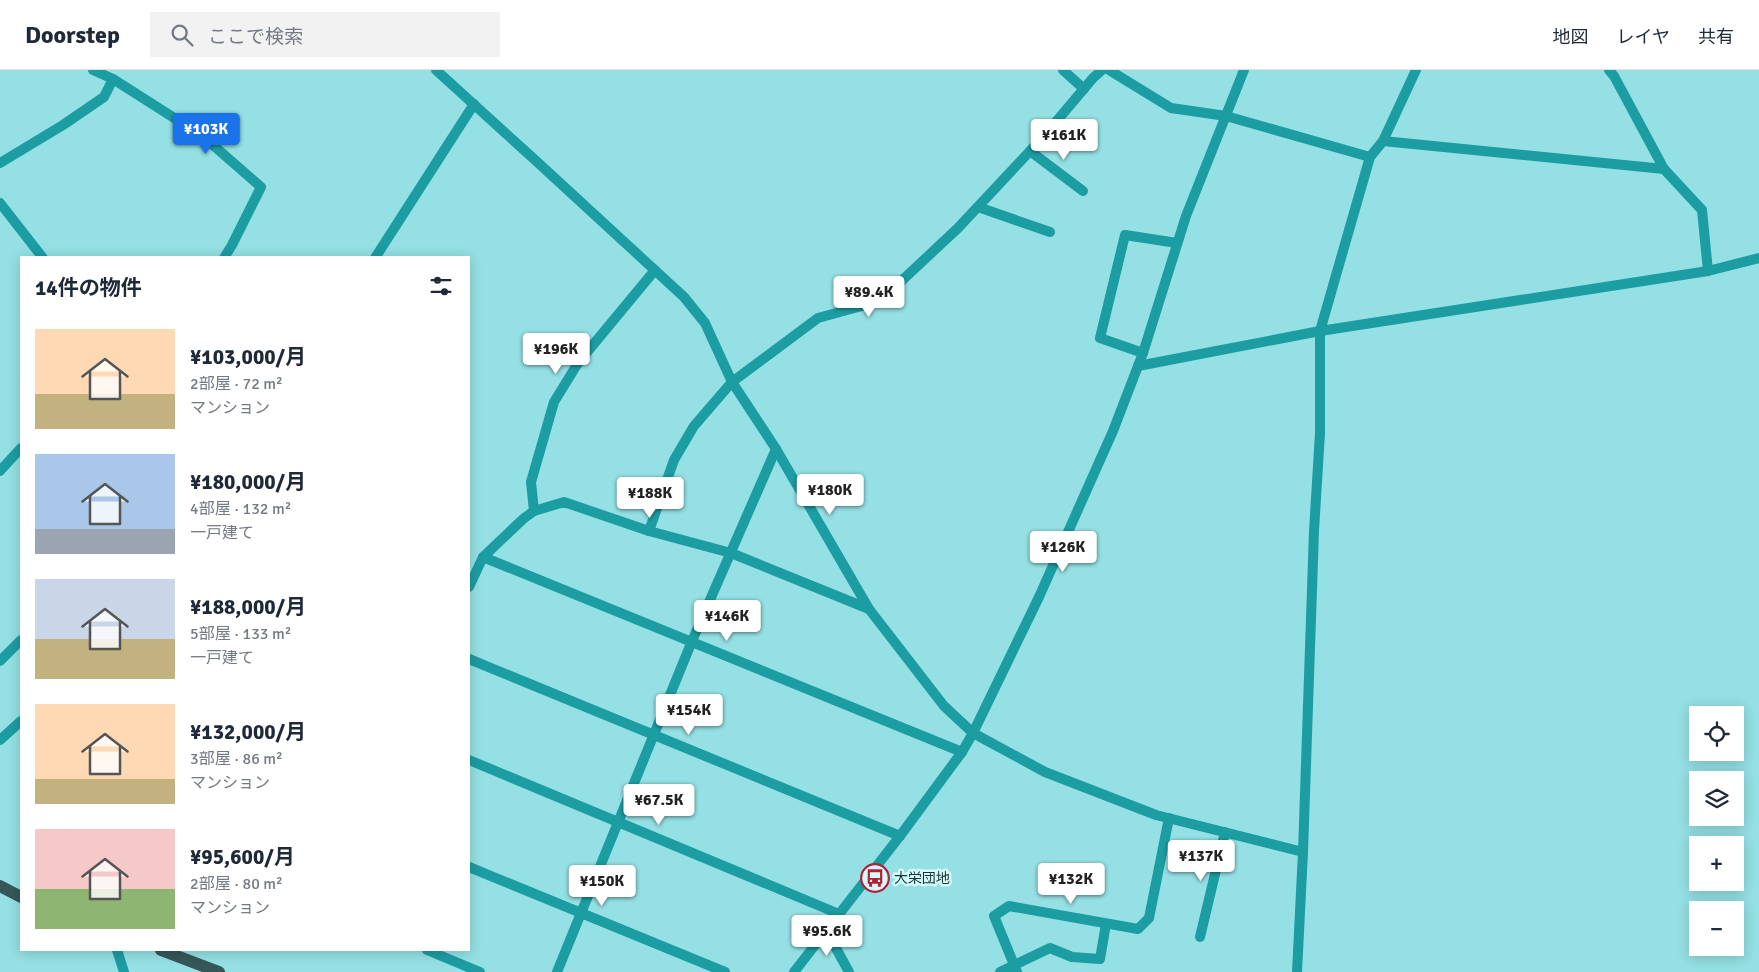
<!DOCTYPE html>
<html lang="ja">
<meta charset="utf-8">
<style>
:root{--surface:#fff;--page:#f2f2f3;--text:#1f2937;--muted:#747a83;--line:#e0e1e3;--accent:#1a73e8}
body{margin:0;font-family:Signika,"Noto Sans JP",sans-serif;background:var(--page);color:var(--text);height:100vh;display:flex;flex-direction:column;font-size:19px;white-space:nowrap}
*{box-sizing:border-box;margin:0}
p{font-size:16px;color:var(--muted)}
.icon{flex:none;width:28px;height:28px;fill:none;stroke:currentColor;stroke-width:2;stroke-linecap:round;stroke-linejoin:round}
.map{position:relative;flex:1;overflow:hidden}
.details{position:absolute;left:20px;top:186px;width:450px;height:695px;display:flex;flex-direction:column;background:var(--surface);border-radius:0px;box-shadow:0 2px 12px #0003}
.details>*{flex:none}
.fabs{position:absolute;left:1689px;top:636px;display:grid;gap:10px}
.fabs a{display:grid;place-items:center;width:55px;height:55px;border-radius:0px;background:var(--surface);box-shadow:0 2px 12px #0003;font-size:25px}
.price{position:absolute;translate:-50% -42px;padding:0 11px;border-radius:5px;background:#fff;color:#222;font-size:16px;line-height:32px;filter:drop-shadow(0 1px 2px #0008)}
.price::after{content:'';position:absolute;left:50%;top:30px;width:15px;height:11px;margin-left:-8px;background:inherit;clip-path:polygon(0 0,100% 0,50% 100%)}
.price.selected{background:var(--accent);color:#fff}
ul{padding:0;list-style:none}
li{display:flex;align-items:center;gap:15px;height:125px;padding:0 15px}
li span{display:grid;place-items:center;flex:none;width:140px;height:100px;border-radius:0px;color:#555}
li>.icon{margin-inline-start:auto}
span .icon{width:60px;height:60px;fill:#fffc;stroke-width:1}
li b{font-size:21px}
h2{display:flex;justify-content:space-between;align-items:center;height:60px;padding:0 15px;font-size:21px}
header{display:flex;align-items:center;gap:30px;box-sizing:border-box;height:70px;padding:0 25px;background:var(--surface);border-bottom:1px solid var(--line)}
header strong{font-size:24px}
nav{display:flex;gap:28px;margin-inline-start:auto;font-size:18px}
.search{width:350px;height:45px;background:var(--page);display:flex;align-items:center;gap:12px;box-sizing:border-box;padding:0 18px;border-radius:0px;color:var(--muted);font-size:19px}
.map>svg:first-child{display:block}
</style>
<header>
<strong>Doorstep</strong>
<div class="search"><svg class="icon" aria-label="search" viewBox="0 0 24 24"><circle cx="10" cy="10" r="6"/><path d="M15 15l6 6"/></svg>ここで検索</div>
<nav><a>地図</a><a>レイヤ</a><a>共有</a></nav>
</header>
<div class="map">
<svg width="1759" height="902" viewBox="0 0 1759 902">
<rect width="100%" height="100%" fill="#94e0e4"/>
<g fill="none" stroke-linecap="round" stroke-linejoin="round">
<g stroke="#1c9da2" stroke-width="10">
<polyline points="93,0 113,9 179,51 214,76 261,117 232,175 224,188"/>
<polyline points="436,0 534,89 684,227 705,253 732,312 776,379 869,539 944,636 973,663 1045,702 1156,745 1303,782"/>
<polyline points="1063,0 1084,19"/>
<polyline points="1109,0 1171,38 1226,46 1370,87"/>
<polyline points="1609,0 1614,6 1664,99 1702,140 1708,201"/>
<polyline points="1383,71 1664,99"/>
<polyline points="1030,81 1083,121"/>
<polyline points="0,93 63,55 104,27 113,9"/>
<polyline points="0,133 43,188"/>
<polyline points="978,137 1050,162"/>
<polyline points="375,188 474,34"/>
<polyline points="1143,283 1100,268 1125,165 1177,173"/>
<polyline points="0,401 21,378"/>
<polyline points="534,441 531,412 554,332 578,293 655,200"/>
<polyline points="649,461 674,390 694,356 732,312 818,248 880,231 958,158 1044,66 1093,8 1102,0"/>
<polyline points="483,487 962,682"/>
<polyline points="469,517 483,487 523,449 534,441 564,432 649,461 731,483 869,539"/>
<polyline points="469,589 900,766"/>
<polyline points="0,591 21,570"/>
<polyline points="0,670 21,651"/>
<polyline points="469,690 839,844"/>
<polyline points="469,797 725,902"/>
<polyline points="826,860 849,902"/>
<polyline points="1200,867 1225,762"/>
<polyline points="117,880 124,902"/>
<polyline points="427,880 480,902"/>
<polyline points="557,902 692,571 776,379"/>
<polyline points="794,902 900,766 962,682 973,663 1039,527 1113,361 1143,283 1186,146 1244,0"/>
<polyline points="1000,902 1050,878 1072,887 1100,889 1106,854"/>
<polyline points="1017,902 994,846 1009,836 1138,859 1149,848 1169,748"/>
<polyline points="1297,902 1303,782 1314,461 1320,363 1320,261 1370,87 1383,71 1416,0"/>
</g>
<polyline stroke="#1c9da2" stroke-width="10" points="1138,296 1320,261 1708,201 1759,188"/>
<g stroke="#365759" stroke-width="12">
<polyline points="0,816 21,827"/>
<polyline points="161,880 219,902"/>
</g>
</g>
<defs>
<symbol id="bus-ring" viewBox="-11 -11 22 22"><circle r="9.5" fill="#d6fafc" stroke="#b22036" stroke-width="1.5"/><path d="M-5-6H5V4H4V6H2V4H-2V6H-4V4H-5ZM-3.5-4V0h7V-4ZM-3.5 1.2v1.5H-2V1.2ZM2 1.2v1.5H3.5V1.2Z" fill="#b22036"/></symbol>
</defs>
<g fill-rule="evenodd">
<use href="#bus-ring" x="859" y="792" width="32" height="32"/>
</g>
<g text-anchor="middle" dominant-baseline="central" stroke-width="5" stroke-linejoin="round" paint-order="stroke">
<g font-size="14" fill="#153536" stroke="#d6fafc" text-anchor="start">
<text x="894" y="808">大栄団地</text>
</g>
</g>
</svg>
<div class="fabs">
<a><svg class="icon" aria-label="locate" viewBox="0 0 24 24"><circle cx="12" cy="12" r="6"/><path d="M12 2v4M12 18v4M2 12h4M18 12h4"/></svg></a>
<a><svg class="icon" aria-label="layers" viewBox="0 0 24 24"><path d="M12 4l9 5-9 5-9-5zM3 14l9 5 9-5"/></svg></a>
<a>+</a>
<a>−</a>
</div>
<b class="price selected" style="left:206px;top:85px">¥103K</b>
<b class="price" style="left:1064px;top:91px">¥161K</b>
<b class="price" style="left:869px;top:248px">¥89.4K</b>
<b class="price" style="left:556px;top:305px">¥196K</b>
<b class="price" style="left:830px;top:446px">¥180K</b>
<b class="price" style="left:650px;top:449px">¥188K</b>
<b class="price" style="left:1063px;top:503px">¥126K</b>
<b class="price" style="left:727px;top:572px">¥146K</b>
<b class="price" style="left:689px;top:666px">¥154K</b>
<b class="price" style="left:659px;top:756px">¥67.5K</b>
<b class="price" style="left:1201px;top:812px">¥137K</b>
<b class="price" style="left:1071px;top:835px">¥132K</b>
<b class="price" style="left:602px;top:837px">¥150K</b>
<b class="price" style="left:827px;top:887px">¥95.6K</b>
<section class="details">
<h2>14件の物件<svg class="icon" aria-label="filters" viewBox="0 0 24 24"><path d="M4 7h16M4 17h16"/><circle cx="9" cy="7" r="2"/><circle cx="15" cy="17" r="2"/></svg></h2>
<ul>
<li><span style="background:linear-gradient(#ffd9b3 65%,#c2b280 0)"><svg class="icon" aria-label="home" viewBox="0 0 24 24"><path d="M3 11l9-7 9 7M6 9v11h12V9"/></svg></span><div><b>¥103,000/月</b><p>2部屋 · 72 m²</p><p>マンション</p></div></li>
<li><span style="background:linear-gradient(#a9c7e8 75%,#9aa5b1 0)"><svg class="icon" aria-label="home" viewBox="0 0 24 24"><path d="M3 11l9-7 9 7M6 9v11h12V9"/></svg></span><div><b>¥180,000/月</b><p>4部屋 · 132 m²</p><p>一戸建て</p></div></li>
<li><span style="background:linear-gradient(#c9d6e8 60%,#c2b280 0)"><svg class="icon" aria-label="home" viewBox="0 0 24 24"><path d="M3 11l9-7 9 7M6 9v11h12V9"/></svg></span><div><b>¥188,000/月</b><p>5部屋 · 133 m²</p><p>一戸建て</p></div></li>
<li><span style="background:linear-gradient(#ffd9b3 75%,#c2b280 0)"><svg class="icon" aria-label="home" viewBox="0 0 24 24"><path d="M3 11l9-7 9 7M6 9v11h12V9"/></svg></span><div><b>¥132,000/月</b><p>3部屋 · 86 m²</p><p>マンション</p></div></li>
<li><span style="background:linear-gradient(#f6c9c9 60%,#8fb573 0)"><svg class="icon" aria-label="home" viewBox="0 0 24 24"><path d="M3 11l9-7 9 7M6 9v11h12V9"/></svg></span><div><b>¥95,600/月</b><p>2部屋 · 80 m²</p><p>マンション</p></div></li>
</ul>
</section>
</div>
